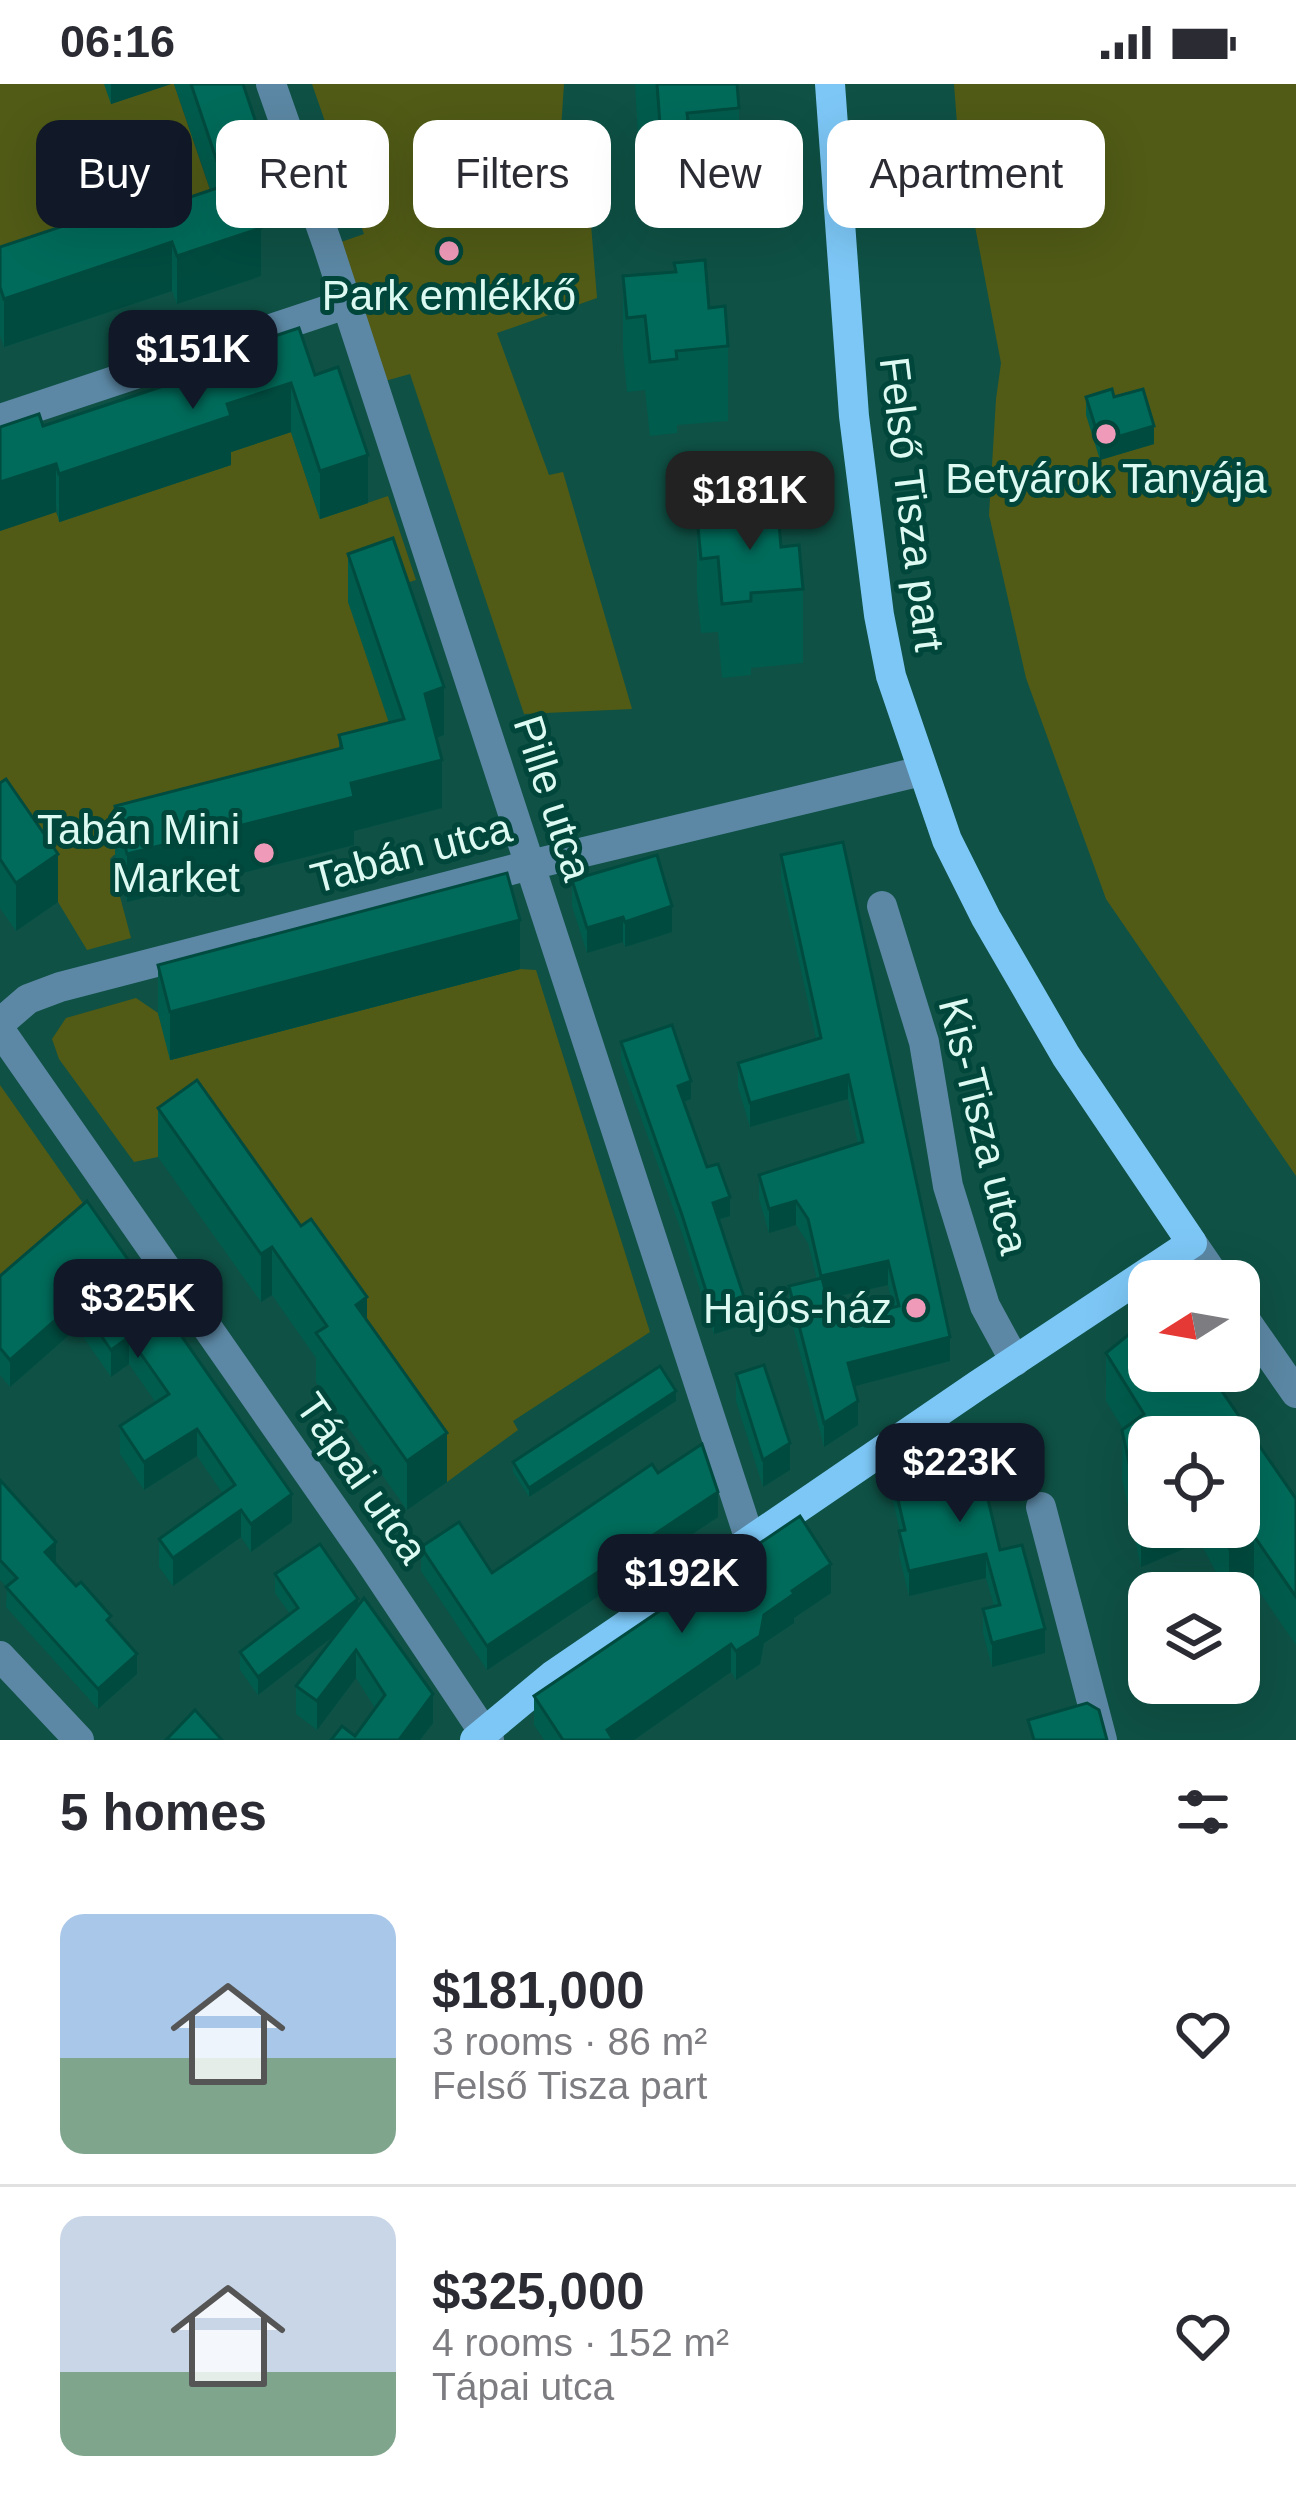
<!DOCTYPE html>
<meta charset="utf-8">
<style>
:root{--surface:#fff;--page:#f7f7f7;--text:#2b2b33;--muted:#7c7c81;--line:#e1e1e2;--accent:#111827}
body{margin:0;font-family:Arial,sans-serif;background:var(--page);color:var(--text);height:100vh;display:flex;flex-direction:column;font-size:45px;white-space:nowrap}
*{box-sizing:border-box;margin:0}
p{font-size:39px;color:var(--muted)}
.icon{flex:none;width:66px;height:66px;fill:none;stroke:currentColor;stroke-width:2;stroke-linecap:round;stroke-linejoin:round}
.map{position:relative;height:1656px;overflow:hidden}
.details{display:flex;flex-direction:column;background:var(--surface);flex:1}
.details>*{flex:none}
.banner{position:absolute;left:36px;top:36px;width:1224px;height:108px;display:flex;gap:24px}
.needle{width:78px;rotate:259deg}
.controls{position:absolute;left:1128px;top:1176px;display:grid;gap:24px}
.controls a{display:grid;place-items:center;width:132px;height:132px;border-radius:24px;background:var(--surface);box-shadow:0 12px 48px #0002;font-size:60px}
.price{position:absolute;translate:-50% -102px;padding:0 27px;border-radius:24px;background:var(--accent);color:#fff;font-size:39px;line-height:78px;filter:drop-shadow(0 3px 6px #0008)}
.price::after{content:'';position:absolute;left:50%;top:72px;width:36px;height:27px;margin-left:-18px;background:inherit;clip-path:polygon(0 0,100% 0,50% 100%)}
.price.current{background:#222;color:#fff}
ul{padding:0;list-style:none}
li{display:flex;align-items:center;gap:36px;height:300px;padding:0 60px}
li+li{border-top:3px solid var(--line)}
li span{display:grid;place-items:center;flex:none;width:336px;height:240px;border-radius:24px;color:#555}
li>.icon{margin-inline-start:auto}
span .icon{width:144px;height:144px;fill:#fffc;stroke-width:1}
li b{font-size:51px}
h2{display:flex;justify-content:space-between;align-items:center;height:144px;padding:0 60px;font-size:51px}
.pill{padding:0 42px;border-radius:24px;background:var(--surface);box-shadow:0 12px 48px #0002;font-size:42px;line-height:108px}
.pill.current{background:var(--accent);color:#fff}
.status{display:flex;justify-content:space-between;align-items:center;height:84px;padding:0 60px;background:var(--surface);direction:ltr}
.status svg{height:33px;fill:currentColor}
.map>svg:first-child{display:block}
</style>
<div class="status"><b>06:16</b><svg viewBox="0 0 49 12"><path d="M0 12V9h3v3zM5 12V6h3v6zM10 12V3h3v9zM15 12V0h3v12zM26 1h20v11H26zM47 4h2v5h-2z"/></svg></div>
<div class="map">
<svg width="1296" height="1656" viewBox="0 0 1296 1656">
<rect width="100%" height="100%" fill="#0f5145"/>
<g fill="#515b16">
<polygon points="0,0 174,0 225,150 0,211"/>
<polygon points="312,0 564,0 555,136 590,128 597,214 497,249 549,391 563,388 632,625 524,630 410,290 385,297 341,158 364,150"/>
<polygon points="954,0 1296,0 1296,1092 1106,815 1026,594 989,431 996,315 1001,279 958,53"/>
<polygon points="291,348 320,435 388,412 416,496 393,503 399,667 342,713 114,771 110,775 131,854 87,866 58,818 0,747 0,447 56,428 60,438 230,381 227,369"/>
<polygon points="520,885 536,886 650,1248 513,1337 518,1346 447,1398 197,1045 158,1073 134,1078 59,975 52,955 66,934 136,914 158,929 171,976"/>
<polygon points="0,1001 87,1125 0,1220"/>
</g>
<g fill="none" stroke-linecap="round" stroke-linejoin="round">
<g stroke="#5c88a5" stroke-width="30">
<polyline points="271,0 328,162 750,1456"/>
<polyline points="0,335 346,220"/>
<polyline points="882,822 924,958 948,1102 985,1222 1015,1277"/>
<polyline points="0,939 28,915 60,903 530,781 922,687"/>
<polyline points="0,946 367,1473 489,1656"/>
<polyline points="1192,1159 1218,1197"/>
<polyline points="1239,1227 1296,1309"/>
<polyline points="1041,1423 1102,1656"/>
<polyline points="0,1572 79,1656"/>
</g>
<polyline stroke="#7dc7f6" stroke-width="30" points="475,1656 552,1592 978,1301 1192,1159 1066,972 986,834 947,756 891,592 879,531 854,332 830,0"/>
</g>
<g fill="#005c4d" fill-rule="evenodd">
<polygon points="104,0 171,0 111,20"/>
<polygon points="174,0 243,0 272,134 259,139 261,192 177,220 172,207 4,263 0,252 0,163 161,123 211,107"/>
<polygon points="635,0 737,0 739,24 739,98 688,103 688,112 660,114 656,68 639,70"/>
<polygon points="674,179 709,224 728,262 728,337 677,341 677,349 650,352 645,306 627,308 623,266 623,192 674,188"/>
<polygon points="211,273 315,291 368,419 320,435 291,348 231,368 231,381 59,438 43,342 211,286"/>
<polygon points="1086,313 1154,360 1100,376 1086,331"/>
<polygon points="697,433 781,463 803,505 803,579 751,584 751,591 722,594 718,548 701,549 697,508"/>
<polygon points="348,470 444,651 437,654 442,724 354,747 354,761 127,818 115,771 115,722 339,665 339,651 389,639 348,518"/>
<polygon points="0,699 58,818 16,847 0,824"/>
<path d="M781 771 950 1277 854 1302 858 1341 824 1363 789 1227V1202L817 1196 808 1159 796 1141 769 1149 759 1115V1091L858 1060 848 1015 750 1043 738 1003V979L816 955 781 795ZM888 1201 893 1224 833 1239 827 1215Z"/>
<polygon points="572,796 672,848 625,863 623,858 587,869 572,822"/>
<polygon points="158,881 520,885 170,976 158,929"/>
<polygon points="621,958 691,1015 684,1018 707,1083 730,1132 719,1136 747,1240 714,1250 682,1149 621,977"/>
<polygon points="158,1024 367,1236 447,1398 407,1426 316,1298 316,1274 272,1211 261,1218 158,1073"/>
<polygon points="87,1117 292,1438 251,1468 241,1453 173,1502 159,1483 159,1455 223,1410 197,1372 144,1406 120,1370 120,1342 156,1319 129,1280 111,1293 77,1244 10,1303 0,1291 0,1192"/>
<path d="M1106 1269 1296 1415V1561L1254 1500 1236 1509H1227L1200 1458 1141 1483 1122 1395 1123 1345 1106 1317ZM1149 1353 1239 1443H1149Z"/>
<polygon points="736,1290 790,1386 763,1403 736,1317"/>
<polygon points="676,1317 529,1413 513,1388 513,1378"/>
<polygon points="886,1364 1000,1466 1045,1569 992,1583 983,1549 983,1525 994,1522 986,1494 909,1512 899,1471 900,1447 886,1388"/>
<polygon points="658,1389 718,1433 487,1586 421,1487 421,1463 492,1489"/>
<polygon points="0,1396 55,1479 111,1541 137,1590 98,1625 6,1523 7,1503 0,1496"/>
<polygon points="275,1490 358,1522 433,1639 420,1656 331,1656 355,1652 375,1624 356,1594 317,1646 296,1630 296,1602 336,1550 258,1611 240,1586 240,1568 290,1530 275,1509"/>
<polygon points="831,1509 794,1534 794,1539 764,1559 760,1580 736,1596 731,1588 634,1656 544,1656 534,1641 534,1612"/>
</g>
<g fill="#004b3f">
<polygon points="111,0 171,0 111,20"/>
<polygon points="272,86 272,134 225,150 225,101"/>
<polygon points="261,144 261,192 177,220 177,172"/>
<polygon points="172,158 172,207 4,263 4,215"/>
<polygon points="291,299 291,348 231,368 231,381 59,438 59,390 227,320"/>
<polygon points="1154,342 1154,360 1100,376 1100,358"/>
<polygon points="368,371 368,419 320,435 320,387"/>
<polygon points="56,380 56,428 0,447 0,398"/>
<polygon points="444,603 444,651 425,658 425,610"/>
<polygon points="442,676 442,724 354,747 354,761 127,818 127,770 351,699"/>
<polygon points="58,770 58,818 16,847 16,799"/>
<polygon points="672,822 672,848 625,863 625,838"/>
<polygon points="623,833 623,858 587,869 587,844"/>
<polygon points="520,836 520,885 170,976 170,928"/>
<polygon points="848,991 848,1015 750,1043 750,1019"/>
<polygon points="691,997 691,1015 678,1020 678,1002"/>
<polygon points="730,1113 730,1132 713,1137 713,1119"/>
<polygon points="796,1117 796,1141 769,1149 769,1125"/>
<polygon points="272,1163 272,1211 261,1218 261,1170"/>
<polygon points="888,1177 888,1201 821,1216 821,1192"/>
<polygon points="367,1213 367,1262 356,1221"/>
<polygon points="77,1217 77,1244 10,1303 10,1276"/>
<polygon points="747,1222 747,1240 714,1250 714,1232"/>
<polygon points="129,1253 129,1280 111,1293 111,1266"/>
<polygon points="950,1253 950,1277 848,1304 848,1279"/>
<polygon points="676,1307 676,1317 529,1413 529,1404"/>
<polygon points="858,1317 858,1341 824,1363 824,1339"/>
<polygon points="197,1345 197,1372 144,1406 144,1378"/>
<polygon points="447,1349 447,1398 407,1426 407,1377"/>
<polygon points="790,1359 790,1386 763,1403 763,1376"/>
<polygon points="718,1408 718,1433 487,1586 487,1562"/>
<polygon points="292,1410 292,1438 251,1468 251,1440"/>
<polygon points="241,1426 241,1453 173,1502 173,1474"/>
<polygon points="1149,1431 1149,1443 1200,1443 1200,1458 1141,1483 1141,1435"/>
<polygon points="1254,1452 1254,1500 1236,1509 1229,1509 1229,1464"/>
<polygon points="56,1458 56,1478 45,1488 45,1468"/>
<polygon points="986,1470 986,1494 909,1512 909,1487"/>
<polygon points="831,1480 831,1509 794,1534 794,1539 764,1559 760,1580 736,1596 736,1567 764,1531 792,1507"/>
<polygon points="358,1515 358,1533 258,1611 258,1593"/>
<polygon points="1045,1545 1045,1569 992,1583 992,1559"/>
<polygon points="731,1560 731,1588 634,1656 607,1656 607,1646"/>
<polygon points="356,1566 356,1594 317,1646 317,1617"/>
<polygon points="137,1570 137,1590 98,1625 98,1605"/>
<polygon points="433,1610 433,1639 420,1656 399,1656"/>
</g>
<g fill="#006b5a" stroke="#004b3f" stroke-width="3">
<polygon points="191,0 243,0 272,86 225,101"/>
<polygon points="657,0 737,0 739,24 687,29 688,37 660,40"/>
<polygon points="244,95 261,144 177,172 172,158 4,215 0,203 0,163 156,111 161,123"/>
<polygon points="705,176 709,224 725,222 728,262 676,267 677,275 650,278 645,232 627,234 623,192 676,188 674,179"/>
<polygon points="299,244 315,291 338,283 368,371 320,387 291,299 227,320 231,332 59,390 56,380 0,398 0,343 39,330 43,342 215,285 211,273"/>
<polygon points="1112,305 1114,313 1143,305 1154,342 1100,358 1086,313"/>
<polygon points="777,417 781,463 799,461 803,505 751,509 751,517 722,520 718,473 701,475 697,433 749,429 748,419"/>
<polygon points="393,454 444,603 425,610 442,676 351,699 354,713 127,770 115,722 342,664 339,651 404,635 348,470"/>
<polygon points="6,695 58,770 16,799 0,775 0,699"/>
<polygon points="843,758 950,1253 848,1279 858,1317 824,1339 789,1202 822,1194 833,1239 899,1222 888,1177 821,1192 808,1135 796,1117 769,1125 759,1091 863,1058 848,991 750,1019 738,979 821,954 781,771"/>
<polygon points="657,771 672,822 625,838 623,833 587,844 572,796"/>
<polygon points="507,789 520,836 170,928 158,881"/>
<polygon points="672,941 691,997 678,1002 707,1083 718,1080 730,1113 713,1119 747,1222 714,1232 682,1131 621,958"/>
<polygon points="197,996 301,1142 311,1135 367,1213 356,1221 447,1349 407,1377 316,1249 327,1242 272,1163 261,1170 158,1024"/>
<polygon points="87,1117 292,1410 251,1440 241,1426 173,1474 159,1455 235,1401 197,1345 144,1378 120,1342 169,1310 129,1253 111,1266 77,1217 10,1276 0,1264 0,1192"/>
<polygon points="1149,1234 1149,1287 1208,1287 1296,1415 1296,1513 1254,1452 1229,1464 1218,1443 1239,1443 1239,1353 1149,1353 1149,1431 1141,1435 1122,1346 1144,1330 1106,1269"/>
<polygon points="764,1281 790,1359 763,1376 736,1290"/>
<polygon points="660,1282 676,1307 529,1404 513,1378"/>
<polygon points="971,1344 1000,1466 1022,1461 1045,1545 992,1559 983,1525 1000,1521 986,1470 909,1487 899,1447 905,1446 886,1364"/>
<polygon points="702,1360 718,1408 487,1562 421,1463 459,1438 492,1489 652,1380 658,1389"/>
<polygon points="0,1396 56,1458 45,1468 76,1502 81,1498 111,1532 107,1536 137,1570 98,1605 6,1503 17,1494 0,1476"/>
<polygon points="800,1432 831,1480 792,1507 794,1510 764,1531 760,1552 736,1567 731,1560 607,1646 613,1656 563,1656 534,1612"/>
<polygon points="320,1460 358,1515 258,1593 240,1568 298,1524 275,1490"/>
<polygon points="364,1514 433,1610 399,1656 331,1656 342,1642 355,1652 385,1611 356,1566 317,1617 296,1602"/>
<polygon points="1087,1619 1099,1626 1107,1656 1034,1656 1028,1636"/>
<polygon points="195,1626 222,1656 166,1656"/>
</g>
<g fill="#ef9ab8" stroke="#00463a" stroke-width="4.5">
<circle cx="449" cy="167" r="12"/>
<circle cx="1106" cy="350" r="12"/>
<circle cx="264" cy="769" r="12"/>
<circle cx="916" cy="1224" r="12"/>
</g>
<g text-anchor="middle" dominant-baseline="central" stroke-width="10" stroke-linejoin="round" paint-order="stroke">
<g font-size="42" fill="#dcfaf2" stroke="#00463a">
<text x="449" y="211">Park emlékkő</text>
<text x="1106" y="394">Betyárok Tanyája</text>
<text x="240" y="745" text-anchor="end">Tabán Mini<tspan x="240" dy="48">Market</tspan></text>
<text x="892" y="1224" text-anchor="end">Hajós-ház</text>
</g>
<g font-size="42" fill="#dcfaf2" stroke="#00463a">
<text transform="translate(912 420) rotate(83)">Felső Tisza part</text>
<text transform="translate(553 714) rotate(72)">Pille utca</text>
<text transform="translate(411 769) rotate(-15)">Tabán utca</text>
<text transform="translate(984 1042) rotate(76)">Kis-Tisza utca</text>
<text transform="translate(362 1394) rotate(55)">Tápai utca</text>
</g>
</g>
</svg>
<div class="controls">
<a><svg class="needle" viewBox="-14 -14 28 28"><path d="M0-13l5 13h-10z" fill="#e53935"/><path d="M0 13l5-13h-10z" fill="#7c7c81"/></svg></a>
<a><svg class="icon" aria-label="locate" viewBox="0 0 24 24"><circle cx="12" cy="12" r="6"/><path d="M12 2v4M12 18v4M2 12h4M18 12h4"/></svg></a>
<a><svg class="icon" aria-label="layers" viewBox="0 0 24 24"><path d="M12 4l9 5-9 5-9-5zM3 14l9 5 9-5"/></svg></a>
</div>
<b class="price" style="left:193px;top:328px">$151K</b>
<b class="price current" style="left:750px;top:469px">$181K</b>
<b class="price" style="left:138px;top:1277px">$325K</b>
<b class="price" style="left:960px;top:1441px">$223K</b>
<b class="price" style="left:682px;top:1552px">$192K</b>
<div class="banner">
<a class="pill current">Buy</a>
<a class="pill">Rent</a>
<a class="pill">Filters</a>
<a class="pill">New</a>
<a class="pill">Apartment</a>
</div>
</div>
<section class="details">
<h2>5 homes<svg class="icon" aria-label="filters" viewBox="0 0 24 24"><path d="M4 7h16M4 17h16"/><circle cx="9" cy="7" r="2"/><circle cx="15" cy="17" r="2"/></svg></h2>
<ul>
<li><span style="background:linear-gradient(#a9c7e8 60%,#7fa58c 0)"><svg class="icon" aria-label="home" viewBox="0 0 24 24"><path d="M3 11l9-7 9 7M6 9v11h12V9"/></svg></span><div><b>$181,000</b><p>3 rooms · 86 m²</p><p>Felső Tisza part</p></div><svg class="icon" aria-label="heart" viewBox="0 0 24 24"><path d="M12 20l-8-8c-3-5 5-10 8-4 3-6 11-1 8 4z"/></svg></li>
<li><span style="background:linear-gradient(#c9d6e8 65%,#7fa58c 0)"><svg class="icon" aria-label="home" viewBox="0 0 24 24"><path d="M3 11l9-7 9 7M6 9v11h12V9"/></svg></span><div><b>$325,000</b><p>4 rooms · 152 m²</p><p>Tápai utca</p></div><svg class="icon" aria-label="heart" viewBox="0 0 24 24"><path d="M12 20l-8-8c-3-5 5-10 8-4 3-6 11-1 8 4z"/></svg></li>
</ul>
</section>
